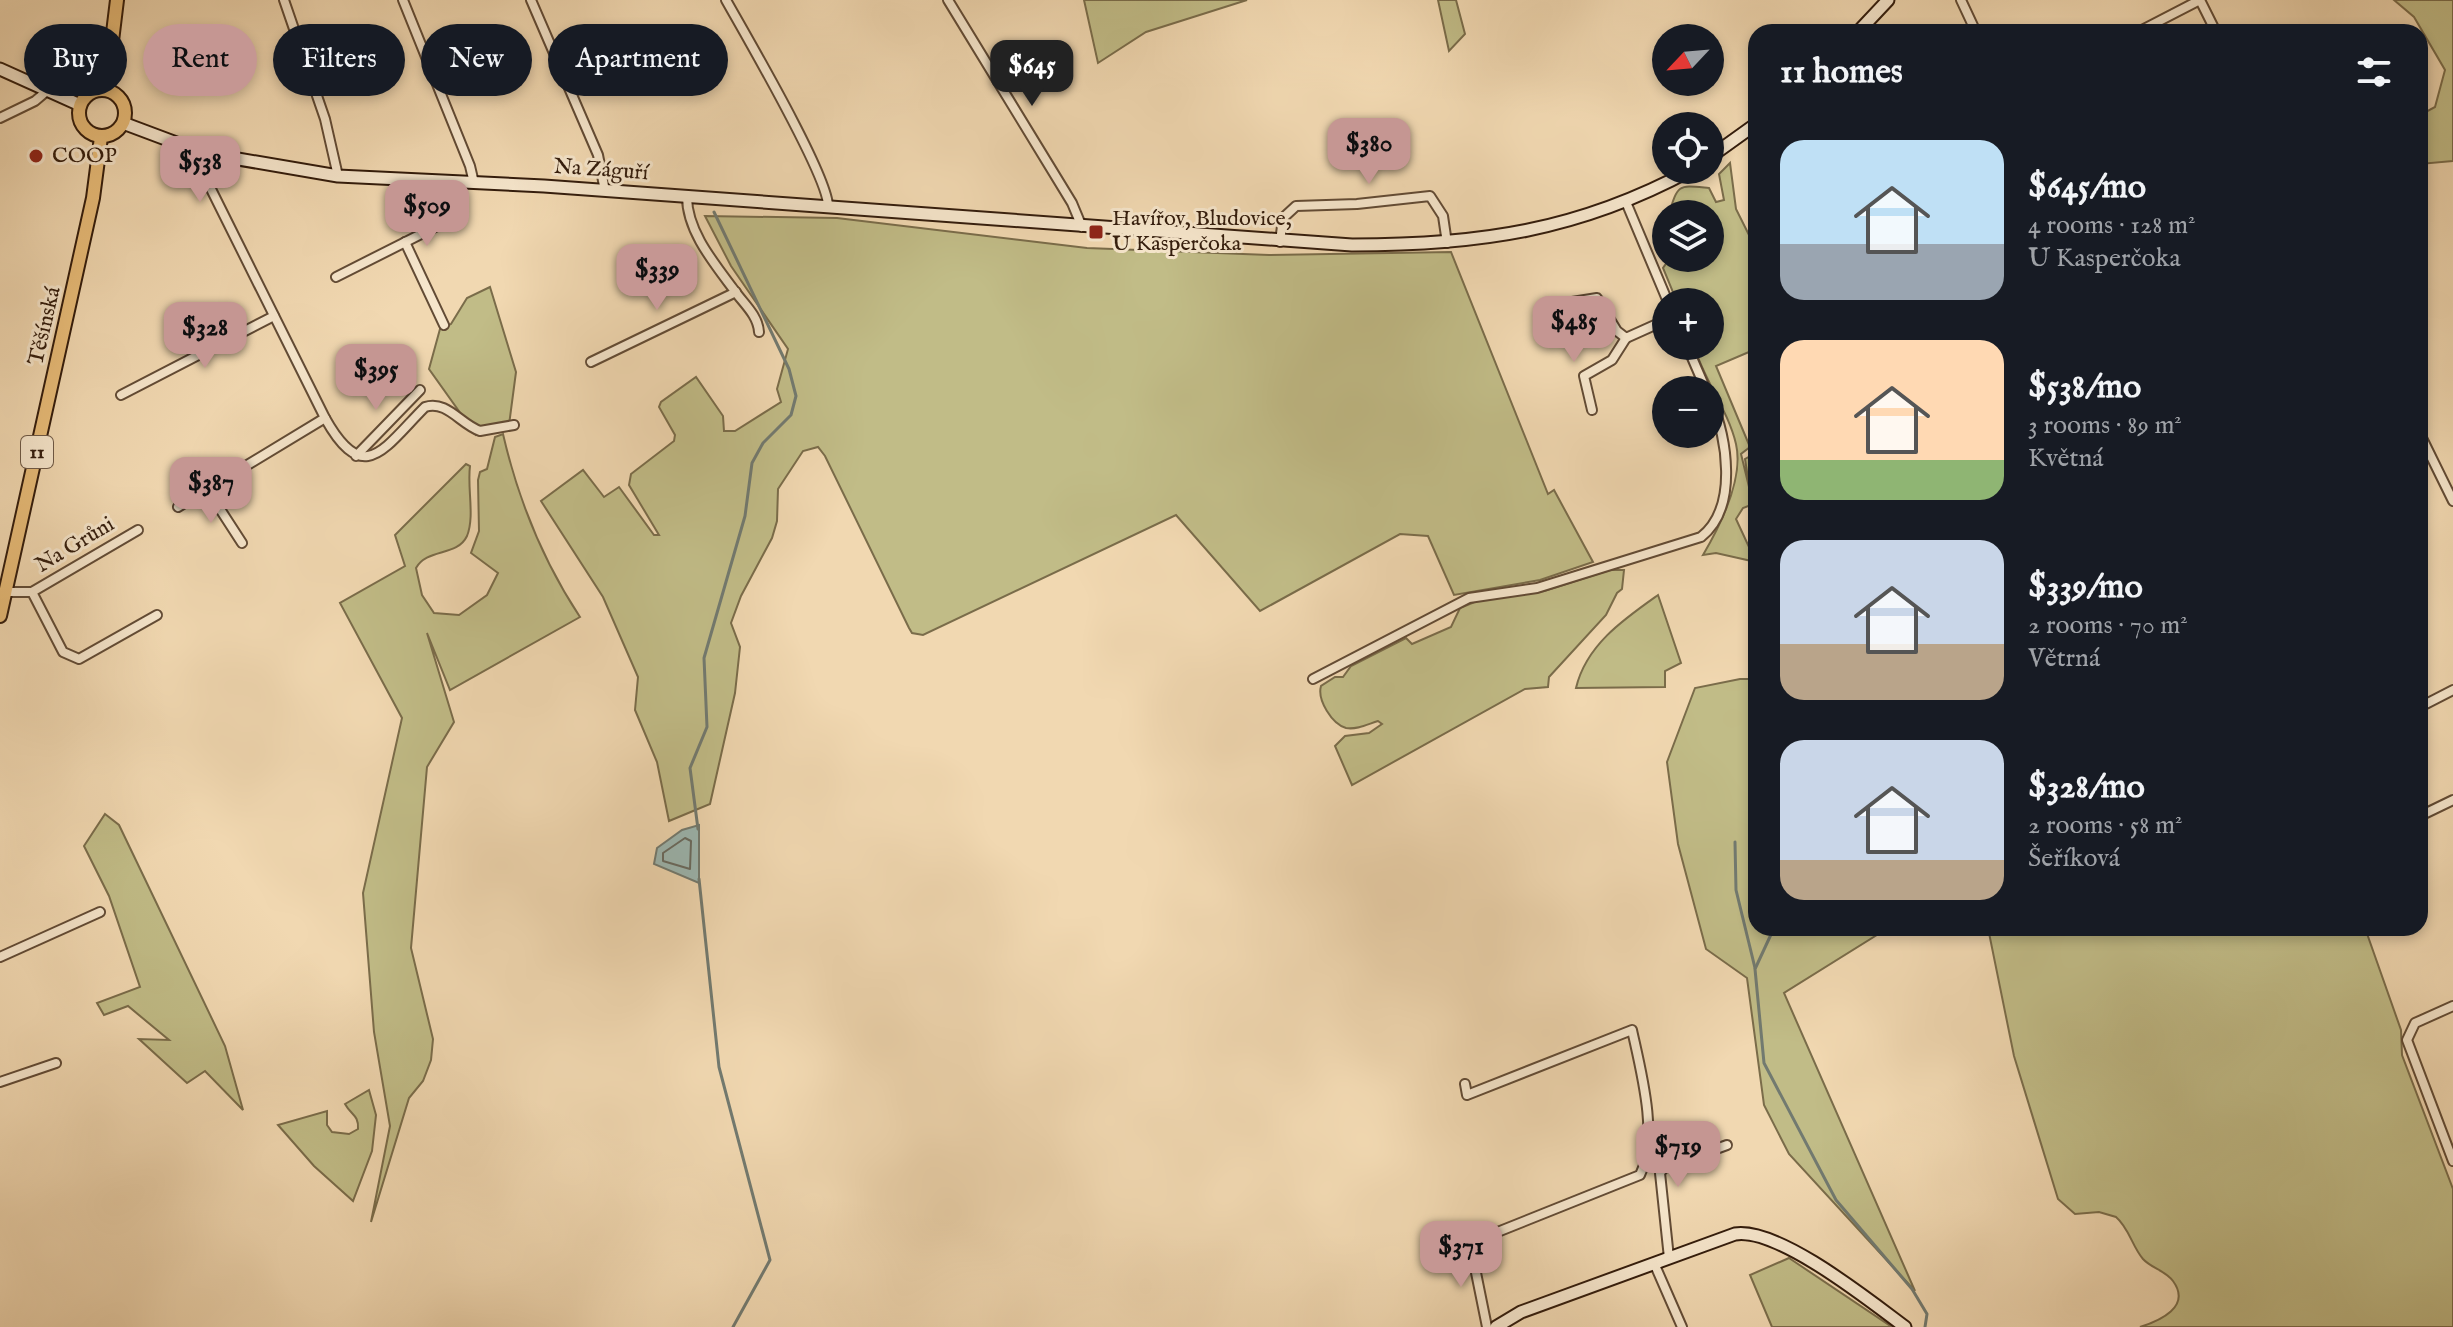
<!DOCTYPE html>
<meta charset="utf-8">
<style>
:root{--surface:#171b24;--page:#242831;--text:#f1f3f6;--muted:#9ea1a6;--accent:#c59692}
body{margin:0;font-family:"IM FELL English",serif;background:var(--page);color:var(--text);height:100vh;display:flex;flex-direction:column;font-size:30px;white-space:nowrap}
*{box-sizing:border-box;margin:0}
p{font-size:26px;color:var(--muted)}
.icon{flex:none;width:44px;height:44px;fill:none;stroke:currentColor;stroke-width:2;stroke-linecap:round;stroke-linejoin:round}
.map{position:relative;flex:1;overflow:hidden}
.sheet{position:absolute;left:1748px;top:24px;width:680px;height:912px;display:flex;flex-direction:column;background:var(--surface);border-radius:24px;box-shadow:0 4px 12px #0003}
.sheet>*{flex:none}
.top-card{position:absolute;left:24px;top:24px;width:760px;height:72px;display:flex;gap:16px}
.needle{width:52px;rotate:244deg}
.controls{position:absolute;left:1652px;top:24px;display:grid;gap:16px}
.controls a{display:grid;place-items:center;width:72px;height:72px;border-radius:50%;background:var(--surface);box-shadow:0 4px 12px #0003;font-size:40px}
.price{position:absolute;translate:-50% -68px;padding:0 18px;border-radius:16px;background:var(--accent);color:#111;font-size:26px;line-height:52px;filter:drop-shadow(0 2px 4px #0008)}
.price::after{content:'';position:absolute;left:50%;top:48px;width:24px;height:18px;margin-left:-12px;background:inherit;clip-path:polygon(0 0,100% 0,50% 100%)}
.price.current{background:#222;color:#fff}
ul{padding:0;list-style:none}
li{display:flex;align-items:center;gap:24px;height:200px;padding:0 32px}
li span{display:grid;place-items:center;flex:none;width:224px;height:160px;border-radius:24px;color:#555}
li>.icon{margin-inline-start:auto}
span .icon{width:96px;height:96px;fill:#fffc;stroke-width:1}
li b{font-size:34px}
h2{display:flex;justify-content:space-between;align-items:center;height:96px;padding:0 32px;font-size:34px}
.pill{padding:0 28px;border-radius:36px;background:var(--surface);box-shadow:0 4px 12px #0003;font-size:28px;line-height:72px}
.pill.current{background:var(--accent);color:#111}
.map>svg:first-child{display:block}
</style>
<div class="map">
<svg width="2453" height="1327" viewBox="0 0 2453 1327">
<rect width="100%" height="100%" fill="#f1d8b1"/>
<filter id="stains"><feTurbulence type="fractalNoise" baseFrequency=".0025" numOctaves="4"/><feColorMatrix values="0 0 0 0 .2 0 0 0 0 .09 0 0 0 0 .02 0 0 0 .5 -.17"/></filter>
<radialGradient id="worn" r=".72"><stop offset=".6" stop-color="#630" stop-opacity="0"/><stop offset="1" stop-color="#630" stop-opacity=".3"/></radialGradient>
<g fill="#c1bc87" stroke="#7a6c4a" stroke-width="2">
<polygon points="1084,0 1247,0 1146,32 1098,63"/>
<polygon points="1438,0 1456,0 1465,34 1449,51"/>
<polygon points="2394,0 2453,0 2453,161 2420,164 2420,115 2435,107 2445,70 2414,17"/>
<path d="M1730 163 1736 209 1756 249V349L1716 366 1750 447 1741 454 1750 491 1745 459 1754 454 1756 448V503L1743 508 1736 519 1756 562 1716 553 1703 555C1720 526 1744 479 1736 444 1728 410 1704 380 1694 346H1710V302H1677L1663 268 1670 258H1710V214H1669C1678 183 1679 185 1709 188L1716 202 1724 200 1719 174Z"/>
<polygon points="705,216 837,218 1087,248 1269,255 1451,252 1548,494 1554,490 1593,562 1540,580 1454,595 1428,536 1400,534 1260,611 1176,515 923,635 912,633 909,628 825,456 818,447 803,451 778,489 777,521 772,538 741,596 731,623 740,647 735,693 710,804 669,821 657,762 635,710 638,677 603,597 541,501 583,470 604,497 619,487 654,535 659,535 629,485 631,474 674,441 675,435 659,407 661,402 696,377 723,416 724,431 735,431 781,402 777,389 788,349 731,266"/>
<polygon points="490,287 516,372 509,425 476,435 429,369 440,329 451,324 467,298"/>
<path d="M503 434C518 499 543 561 580 617L450 690 427 633 454 722 427 767 411 948 433 1039 431 1060 423 1081 409 1098 371 1222 390 1126 374 1032 363 893 402 718 340 603 405 566 395 535 466 464 470 466C467 488 475 516 467 536 457 557 427 548 416 568L422 595 434 613 459 615 487 595 498 573 471 553 479 531 478 480 480 472 487 469 495 437Z"/>
<path d="M1610 570H1624L1622 589 1617 593 1606 615 1549 677 1548 687 1525 689 1352 785 1335 746 1345 736 1369 733 1382 724 1378 721C1368 724 1357 730 1346 728 1332 724 1317 700 1321 686L1335 677H1343L1351 666 1406 638 1412 644 1451 627 1460 608 1477 601 1544 591Z"/>
<path d="M1658 595 1681 663 1665 671V687L1576 688C1586 645 1624 619 1658 595Z"/>
<polygon points="1740,679 1756,679 1756,928 1888,928 1784,993 1915,1291 1789,1154 1764,1105 1747,978 1706,949 1678,844 1667,762 1695,688"/>
<polygon points="105,814 119,825 225,1046 243,1110 205,1071 187,1083 139,1039 169,1040 128,1006 104,1015 97,1003 140,987 109,896 84,846"/>
<path d="M1988 928H2365L2401 1030 2402 1055 2453 1189V1327H2140C2159 1321 2192 1307 2173 1281 2166 1271 2151 1268 2143 1259 2132 1246 2129 1228 2116 1217L2099 1212 2075 1214 2058 1199 2014 1056Z"/>
<path d="M369 1090 376 1115 372 1151 353 1201 314 1166 278 1125 327 1111V1125L332 1132 349 1134 358 1129C359 1115 351 1115 345 1104Z"/>
<polygon points="1789,1258 1892,1327 1772,1327 1750,1275"/>
</g>
<polygon fill="#9cb8b3" stroke="#727a70" stroke-width="2" points="699,825 699,883 654,864 657,848 682,830"/>
<g fill="none" stroke-linecap="round" stroke-linejoin="round">
<polygon stroke="#686a60" stroke-width="2" points="685,838 691,841 690,869 663,861 663,853"/>
<g stroke="#727a70" stroke-width="3">
<polyline points="698,829 690,768 707,727 704,658 745,516 752,463 763,443 791,415 796,396 789,369 714,212"/>
<polyline points="1735,842 1736,890 1755,968"/>
<polyline points="699,879 719,1067 770,1260 733,1327"/>
<polyline points="1774,928 1755,969 1764,1063 1836,1200 1912,1289 1927,1314 1925,1327"/>
</g>
<defs>
<g id="street">
<polyline points="284,0 325,119 338,176"/>
<polyline points="403,0 470,166 474,183"/>
<polyline points="531,0 598,155 605,191"/>
<path d="M726 0C745 34 830 179 828 207"/>
<polyline points="948,0 1072,203 1082,227"/>
<polyline points="1961,0 1976,32"/>
<polyline points="2138,32 2200,0 2216,32"/>
<polyline points="0,118 35,101 48,90"/>
<path d="M203 153 207 181 325 418C364 488 384 448 425 407 447 400 460 424 480 431L514 425"/>
<path d="M687 197C687 231 714 263 734 290 743 303 758 315 759 332"/>
<polyline points="1626,202 1668,302"/>
<polyline points="405,242 444,325"/>
<polyline points="1280,242 1283,218 1296,206 1357,204 1430,196 1443,216 1447,243"/>
<polyline points="336,277 451,219 455,210 447,182"/>
<polyline points="1541,307 1597,298 1617,331 1626,338 1666,320"/>
<polyline points="1687,346 1706,390"/>
<polyline points="591,362 736,292"/>
<polyline points="121,395 274,316"/>
<polyline points="1592,410 1584,376 1612,360 1626,338"/>
<polyline points="2420,434 2453,501"/>
<polyline points="356,456 420,390"/>
<polyline points="207,489 242,543"/>
<polyline points="178,507 325,418"/>
<polyline points="6,592 32,592 138,530"/>
<polyline points="32,592 63,652 79,659 157,615"/>
<path d="M1313 679 1469 598 1537 588 1701 537C1739 507 1727 437 1710 398"/>
<polyline points="2420,707 2453,690"/>
<polyline points="2420,816 2453,800"/>
<polyline points="0,957 100,912"/>
<polyline points="2453,1006 2415,1023 2407,1040 2453,1161"/>
<polyline points="0,1082 56,1063"/>
<path d="M1465 1084 1467 1095 1632 1030C1641 1071 1659 1138 1640 1175L1470 1243 1487 1327"/>
<polyline points="1669,1258 1660,1173 1664,1168 1727,1145"/>
<polyline points="1654,1263 1682,1327"/>
</g>
<g id="secondary">
<polyline points="1858,32 1888,0"/>
<polyline points="0,69 80,105"/>
<path d="M123 123 203 153 338 176 544 186 1352 245C1478 245 1578 231 1691 170"/>
<polyline points="1710,157 1756,124"/>
<path d="M1496 1327 1521 1312 1735 1234C1778 1227 1870 1301 1905 1327"/>
</g>
<g id="primary">
<circle cx="102" cy="113" r="23"/>
<polyline points="106,90 117,0"/>
<polyline points="0,616 93,198 101,137"/>
</g>
</defs>
<use href="#street" stroke="#624b35" stroke-width="12"/>
<use href="#secondary" stroke="#331c0c" stroke-width="15"/>
<use href="#primary" stroke="#331c0c" stroke-width="16"/>
<use href="#street" stroke="#f6e6cc" stroke-width="8"/>
<use href="#secondary" stroke="#f6e6cc" stroke-width="11"/>
<use href="#primary" stroke="#e8bc78" stroke-width="12"/>
</g>
<g fill="#8f2418" stroke="#f6e6cc" stroke-width="3">
<circle cx="36" cy="156" r="8"/>
<rect x="1088" y="224" width="16" height="16" rx="4"/>
</g>
<g text-anchor="middle" dominant-baseline="central" stroke-width="6" stroke-linejoin="round" paint-order="stroke">
<rect fill="#f6e6cc" stroke="#6e5946" stroke-width="2" x="21" y="436" width="32" height="32" rx="6"/>
<g font-size="20" font-weight="bold" fill="#331c0c">
<text x="37" y="452">11</text>
</g>
<g font-size="22" fill="#331c0c" stroke="#f6e6cc" text-anchor="start">
<text x="52" y="156">COOP</text>
<text x="1112" y="219">Havířov, Bludovice,<tspan x="1112" dy="25">U Kasperčoka</tspan></text>
</g>
<g font-size="22" fill="#331c0c" stroke="#f6e6cc">
<text transform="translate(601 170) rotate(4)">Na Záguří</text>
<text transform="translate(45 326) rotate(-77)">Těšínská</text>
<text transform="translate(75 545) rotate(-31)">Na Grůni</text>
</g>
</g>
<rect width="100%" height="100%" filter="url(#stains)"/>
<rect width="100%" height="100%" fill="url(#worn)"/>
</svg>
<div class="controls">
<a><svg class="needle" viewBox="-14 -14 28 28"><path d="M0-13l5 13h-10z" fill="#e53935"/><path d="M0 13l5-13h-10z" fill="#9ea1a6"/></svg></a>
<a><svg class="icon" aria-label="locate" viewBox="0 0 24 24"><circle cx="12" cy="12" r="6"/><path d="M12 2v4M12 18v4M2 12h4M18 12h4"/></svg></a>
<a><svg class="icon" aria-label="layers" viewBox="0 0 24 24"><path d="M12 4l9 5-9 5-9-5zM3 14l9 5 9-5"/></svg></a>
<a>+</a>
<a>−</a>
</div>
<b class="price current" style="left:1032px;top:108px">$645</b>
<b class="price" style="left:1369px;top:186px">$380</b>
<b class="price" style="left:200px;top:204px">$538</b>
<b class="price" style="left:427px;top:248px">$509</b>
<b class="price" style="left:657px;top:312px">$339</b>
<b class="price" style="left:1574px;top:364px">$485</b>
<b class="price" style="left:205px;top:370px">$328</b>
<b class="price" style="left:376px;top:412px">$395</b>
<b class="price" style="left:211px;top:525px">$387</b>
<b class="price" style="left:1678px;top:1189px">$719</b>
<b class="price" style="left:1461px;top:1289px">$371</b>
<div class="top-card">
<a class="pill">Buy</a>
<a class="pill current">Rent</a>
<a class="pill">Filters</a>
<a class="pill">New</a>
<a class="pill">Apartment</a>
</div>
<section class="sheet">
<h2>11 homes<svg class="icon" aria-label="filters" viewBox="0 0 24 24"><path d="M4 7h16M4 17h16"/><circle cx="9" cy="7" r="2"/><circle cx="15" cy="17" r="2"/></svg></h2>
<ul>
<li><span style="background:linear-gradient(#bfe0f5 65%,#9aa5b1 0)"><svg class="icon" aria-label="home" viewBox="0 0 24 24"><path d="M3 11l9-7 9 7M6 9v11h12V9"/></svg></span><div><b>$645/mo</b><p>4 rooms · 128 m²</p><p>U Kasperčoka</p></div></li>
<li><span style="background:linear-gradient(#ffd9b3 75%,#8fb573 0)"><svg class="icon" aria-label="home" viewBox="0 0 24 24"><path d="M3 11l9-7 9 7M6 9v11h12V9"/></svg></span><div><b>$538/mo</b><p>3 rooms · 89 m²</p><p>Květná</p></div></li>
<li><span style="background:linear-gradient(#c9d6e8 65%,#b9a48a 0)"><svg class="icon" aria-label="home" viewBox="0 0 24 24"><path d="M3 11l9-7 9 7M6 9v11h12V9"/></svg></span><div><b>$339/mo</b><p>2 rooms · 70 m²</p><p>Větrná</p></div></li>
<li><span style="background:linear-gradient(#c9d6e8 75%,#b9a48a 0)"><svg class="icon" aria-label="home" viewBox="0 0 24 24"><path d="M3 11l9-7 9 7M6 9v11h12V9"/></svg></span><div><b>$328/mo</b><p>2 rooms · 58 m²</p><p>Šeříková</p></div></li>
</ul>
</section>
</div>
